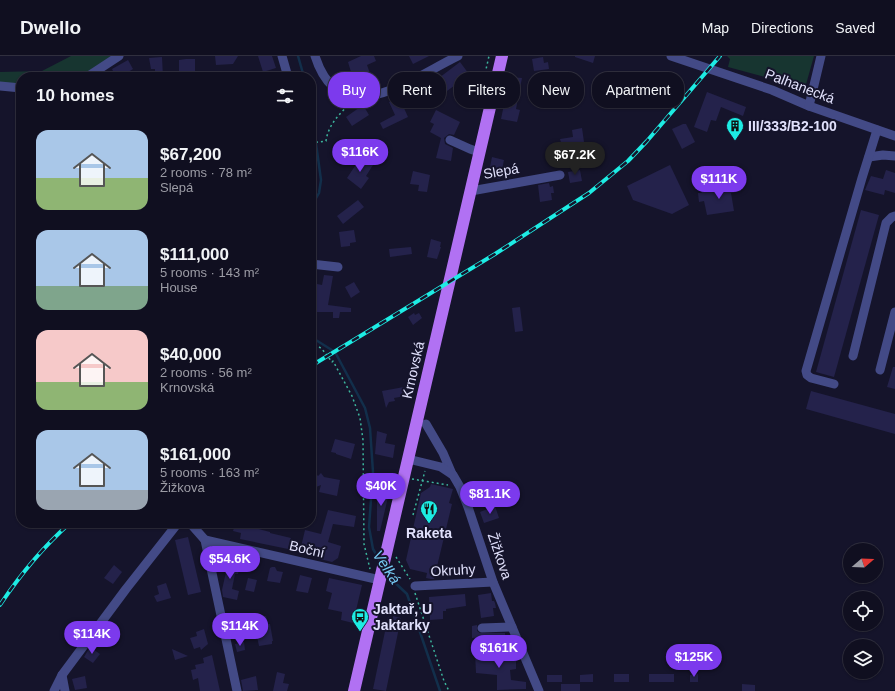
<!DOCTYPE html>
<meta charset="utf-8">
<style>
:root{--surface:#100f20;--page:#191829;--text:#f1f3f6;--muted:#9c9ca5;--line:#302f3e;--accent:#7c3aed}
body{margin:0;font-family:Helvetica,sans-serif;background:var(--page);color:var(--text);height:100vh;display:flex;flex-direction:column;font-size:15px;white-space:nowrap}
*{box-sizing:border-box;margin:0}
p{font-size:13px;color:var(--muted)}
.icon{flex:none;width:22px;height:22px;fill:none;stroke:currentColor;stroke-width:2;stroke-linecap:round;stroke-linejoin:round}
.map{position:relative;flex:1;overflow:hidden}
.drawer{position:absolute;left:16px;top:16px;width:300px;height:456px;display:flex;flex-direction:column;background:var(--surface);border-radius:16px;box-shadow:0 1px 3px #0004,0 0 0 1px var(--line)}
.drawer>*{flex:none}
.banner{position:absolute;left:328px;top:16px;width:380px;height:36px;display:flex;gap:8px}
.needle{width:26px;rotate:71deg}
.buttons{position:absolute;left:843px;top:487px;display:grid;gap:8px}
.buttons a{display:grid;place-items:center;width:40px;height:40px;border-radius:50%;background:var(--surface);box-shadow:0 1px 3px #0004,0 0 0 1px var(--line);font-size:20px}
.price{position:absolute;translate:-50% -34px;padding:0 9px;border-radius:14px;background:var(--accent);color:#fff;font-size:13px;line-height:26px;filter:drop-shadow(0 1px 2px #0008)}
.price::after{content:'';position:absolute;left:50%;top:24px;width:12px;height:9px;margin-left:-6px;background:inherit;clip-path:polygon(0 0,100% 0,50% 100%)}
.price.active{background:#222;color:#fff}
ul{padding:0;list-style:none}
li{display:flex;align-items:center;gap:12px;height:100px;padding:0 20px}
li span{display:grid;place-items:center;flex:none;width:112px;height:80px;border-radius:12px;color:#555}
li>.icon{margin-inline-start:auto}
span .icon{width:48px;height:48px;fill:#fffc;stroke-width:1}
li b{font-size:17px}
h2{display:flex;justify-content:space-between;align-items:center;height:48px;padding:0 20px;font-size:17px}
.chip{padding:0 14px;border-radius:16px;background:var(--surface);box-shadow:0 1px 3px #0004,0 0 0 1px var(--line);font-size:14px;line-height:36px}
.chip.active{background:var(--accent);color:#fff}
header{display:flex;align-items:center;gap:24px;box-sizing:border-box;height:56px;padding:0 20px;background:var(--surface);border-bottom:1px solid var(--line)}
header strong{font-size:19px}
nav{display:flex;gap:22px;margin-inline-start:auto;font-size:14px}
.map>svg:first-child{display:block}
</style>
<header>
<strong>Dwello</strong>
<nav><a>Map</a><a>Directions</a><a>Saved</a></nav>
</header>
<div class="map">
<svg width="895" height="635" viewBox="0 0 895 635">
<rect width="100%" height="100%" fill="#15142b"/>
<g fill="#173530">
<polygon points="71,0 112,0 81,21 21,21 21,30 0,27 0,16 42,15"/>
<polygon points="727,0 814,0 805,32 728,11 730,3"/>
</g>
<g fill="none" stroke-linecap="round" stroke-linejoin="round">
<g stroke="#122f4b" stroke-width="2.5">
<polyline points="298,0 304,21"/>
<polyline points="311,51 321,124 319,137 311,151"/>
<polyline points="311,281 335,296 365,352 370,372 373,416 369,471 373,493 380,505"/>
<polyline points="387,516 390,522 407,538 440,635"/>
</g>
</g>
<g fill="#24224b">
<polygon points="215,0 238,0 233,8 216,9"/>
<polygon points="258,0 272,0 276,12 263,16"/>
<polygon points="361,0 374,0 376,5 367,9 373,26 366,29 359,26 357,21 355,21 353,15 351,16 348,6"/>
<polygon points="409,0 429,0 413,8"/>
<polygon points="575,0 595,0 593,7 575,1"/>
<polygon points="162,1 163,21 155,21 155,13 151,13 149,2"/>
<polygon points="543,1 544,7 548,6 549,13 534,15 532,3"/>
<polygon points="186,3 195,3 195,17 179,16 179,4"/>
<polygon points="128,4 133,13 125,18 127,21 116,21 112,13"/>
<polygon points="460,6 483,37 476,43 462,24 436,43 427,31"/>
<polygon points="510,21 522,22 516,53 520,54 517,66 501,63 507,34 506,34"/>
<polygon points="707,36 746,51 743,60 721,51 716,65 711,64 707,76 694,71"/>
<polygon points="399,41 408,61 383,73 380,67 395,59 389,46"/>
<polygon points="363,49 369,59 352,70 346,61"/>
<polygon points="436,54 460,66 454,79 449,78 444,82 445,88 453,92 451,105 436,102 441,82 430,76 434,68 430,66"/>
<polygon points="683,68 686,68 695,86 682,93 672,73"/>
<polygon points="582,72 584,86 562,90 560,83 573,81 572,74"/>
<polygon points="492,101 504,104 500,123 493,122 494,117 489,116"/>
<polygon points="364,102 373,109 366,120 369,122 361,133 347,122 359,104 362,106"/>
<polygon points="670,109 689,149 672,158 633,144 627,130"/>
<polygon points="580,114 582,125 570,127 568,116"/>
<polygon points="886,114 895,117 895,137 885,134 884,139 865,134 871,120 883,123"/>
<polygon points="413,115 430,119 427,136 418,135 419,129 410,128"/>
<polygon points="549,127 550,131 553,130 554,137 551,137 552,144 540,146 538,129"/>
<polygon points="740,129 741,135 731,137 734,155 707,159 704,145 699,146 698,137 702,137 701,135"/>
<polygon points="358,144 364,151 343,168 337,160"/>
<polygon points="861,154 879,159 834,321 816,316"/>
<polygon points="354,174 356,186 350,187 350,190 341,191 339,176"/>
<polygon points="431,183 441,186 440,191 441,191 437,203 427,201"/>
<polygon points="411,191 412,198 390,201 389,193"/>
<polygon points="324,219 333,220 328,249 351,252 351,256 340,256 339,262 333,262 333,256 313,256 313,237 311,237 312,227 322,229"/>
<polygon points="354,226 360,236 351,242 345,231"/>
<polygon points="520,251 523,275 515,276 512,252"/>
<polygon points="414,257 415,259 419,257 422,262 413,269 408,261"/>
<polygon points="893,311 895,311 895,333 887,331"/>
<polygon points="404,331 405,340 394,342 395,345 389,346 386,352 382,335"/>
<polygon points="811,335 895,358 895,378 806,353"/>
<polygon points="377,375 387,378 385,387 395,389 393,402 375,398"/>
<polygon points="335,383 355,388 351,403 336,398 336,397 331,396"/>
<polygon points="321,417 324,421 340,424 337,440 319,436 321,429 311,433 311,422 316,418 318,420"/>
<polygon points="431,428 453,433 449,447 452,448 434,523 431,523 426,522 427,517 410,513 406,504 421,437 430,431"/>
<polygon points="377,434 389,437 380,475 377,475"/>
<polygon points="495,450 499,462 484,467 480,456"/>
<polygon points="328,454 356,460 354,471 333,468 328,486 341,490 338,502 332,506 316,502 317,496 301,491 305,474 321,478"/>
<polygon points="221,467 240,467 240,468 270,476 270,477 291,482 288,493 240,483 241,477 233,475 234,472 221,468"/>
<polygon points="188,481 201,536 188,539 175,484"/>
<polygon points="224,505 240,509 238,518 235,518 232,533 239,535 237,544 223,541 222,534 226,516 222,515"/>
<polygon points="114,509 122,516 113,528 104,522"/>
<polygon points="272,511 275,511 277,515 283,516 280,527 267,525 270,512"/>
<polygon points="300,519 312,522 308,537 296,535"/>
<polygon points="248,522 257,524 254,536 245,534"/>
<polygon points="329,522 362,529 353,567 341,564 342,556 328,553 332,537 326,535"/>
<polygon points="166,527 171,542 157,546 154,540 159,538 157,530"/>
<polygon points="491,537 492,545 494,545 495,547 496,552 493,552 494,560 481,562 478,539"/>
<polygon points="465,538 466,550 446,553 446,555 443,555 443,563 430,564 429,541"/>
<polygon points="266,560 268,568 270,568 273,585 272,585 272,588 259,590 255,571 253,572 251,564"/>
<polygon points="393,560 401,562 386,635 373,633 388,561 393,562"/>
<polygon points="477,569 477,575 480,577 505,577 505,586 491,587 491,580 472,582 472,570"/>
<polygon points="204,573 208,588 201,594 200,591 194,593 190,582 197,580 196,576"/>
<polygon points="244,586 245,594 237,596 235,588"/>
<polygon points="90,591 100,598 93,607 84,601"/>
<polygon points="172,593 188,600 175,604"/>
<polygon points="475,597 493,597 494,599 513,597 514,600 516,599 516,613 510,614 511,624 526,626 526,633 497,634 497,619 476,617"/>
<polygon points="212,599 220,635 200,635 198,622 193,624 191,614 196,613 195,609 204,607 203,602"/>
<polygon points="277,616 285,618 283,627 289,628 287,635 273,635"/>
<polygon points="593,618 593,626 580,626 580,619"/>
<rect x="614" y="618" width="15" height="8"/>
<rect x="649" y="618" width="25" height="8"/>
<polygon points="698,618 698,626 690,626 690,619"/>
<rect x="547" y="619" width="15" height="7"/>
<polygon points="85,620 87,632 75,634 72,623"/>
<polygon points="256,620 258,634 243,635 241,624"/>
<rect x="561" y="628" width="19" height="7"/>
<polygon points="742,628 755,629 755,635 742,635"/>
</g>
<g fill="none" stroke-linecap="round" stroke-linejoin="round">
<g stroke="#3cb59d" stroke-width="1.5" stroke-dasharray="2 3" stroke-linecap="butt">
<polyline points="484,32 483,27 489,0"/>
<path d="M311 87 326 85C328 69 340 57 351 47"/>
<polyline points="311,285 322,293 332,306 333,305 352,340 360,362 363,384 364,488 370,513"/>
<polyline points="412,423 448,429"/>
<polyline points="413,459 425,415"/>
<polyline points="396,501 410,523"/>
<polyline points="415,537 444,625 449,635"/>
</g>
<g stroke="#434a86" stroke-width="9">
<polyline points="282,0 288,21"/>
<path d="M315 0C340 79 412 22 458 0"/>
<polyline points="671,0 772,34 809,50 895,80"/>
<polyline points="87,21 119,0"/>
<polyline points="0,30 21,32"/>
<polyline points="809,50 821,0"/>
<polyline points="450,84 470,93 479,96"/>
<polyline points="869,101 883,99 895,100"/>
<polyline points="471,135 560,119"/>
<polyline points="311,208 338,211"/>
<polyline points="853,300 886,167 892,161 895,160"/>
<polyline points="880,314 895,256"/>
<polyline points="834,328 811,322 807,319 806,315 862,122 877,74"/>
<polyline points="426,368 443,397 452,418"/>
<polyline points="408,403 441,411 453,419 460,431 468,451 493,526 539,635"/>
<polyline points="190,467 205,484 237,635"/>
<polyline points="205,484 380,524"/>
<polyline points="415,530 493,526"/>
<polyline points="482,572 512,571"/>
<polyline points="62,619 65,635"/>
<polyline points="54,635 62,619 126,533 178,467"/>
</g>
<polyline stroke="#b171f3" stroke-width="12" points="354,635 502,0"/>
<defs>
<g id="rail">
<polyline points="311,310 495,198 589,137 628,105 647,85 720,0"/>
<path d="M0 549C20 519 43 491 70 467"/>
</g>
</defs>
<use href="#rail" stroke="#1dece4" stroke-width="4"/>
<use href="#rail" stroke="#15142b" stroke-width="2.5" stroke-dasharray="8" stroke-linecap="butt"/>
</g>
<defs>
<symbol id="building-pin" viewBox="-11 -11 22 30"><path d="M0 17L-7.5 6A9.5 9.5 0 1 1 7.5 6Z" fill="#1dece4" stroke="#15142b"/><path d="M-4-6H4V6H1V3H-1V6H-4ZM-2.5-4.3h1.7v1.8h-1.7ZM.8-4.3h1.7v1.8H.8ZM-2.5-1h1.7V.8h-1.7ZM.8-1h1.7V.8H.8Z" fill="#111"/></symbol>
<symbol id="restaurant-pin" viewBox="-11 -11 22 30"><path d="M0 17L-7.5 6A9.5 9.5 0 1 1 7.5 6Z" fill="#1dece4" stroke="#15142b"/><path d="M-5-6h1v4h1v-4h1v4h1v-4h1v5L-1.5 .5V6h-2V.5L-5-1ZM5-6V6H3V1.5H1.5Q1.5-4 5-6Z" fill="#111"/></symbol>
<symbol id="bus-pin" viewBox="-11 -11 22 30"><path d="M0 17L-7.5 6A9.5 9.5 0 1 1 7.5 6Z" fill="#1dece4" stroke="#15142b"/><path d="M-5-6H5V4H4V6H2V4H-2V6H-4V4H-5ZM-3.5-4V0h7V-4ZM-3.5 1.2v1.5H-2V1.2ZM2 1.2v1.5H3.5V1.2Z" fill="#111"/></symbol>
</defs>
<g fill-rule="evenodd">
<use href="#building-pin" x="725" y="60" width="20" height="27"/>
<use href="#restaurant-pin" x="419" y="443" width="20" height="27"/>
<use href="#bus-pin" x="350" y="551" width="20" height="27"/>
</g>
<g text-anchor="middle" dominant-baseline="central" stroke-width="4" stroke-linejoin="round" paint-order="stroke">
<g font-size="14" fill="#e1e1fc" stroke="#15142b">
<text transform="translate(800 30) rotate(21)">Palhanecká</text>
<text transform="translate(501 115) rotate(-10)">Slepá</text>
<text transform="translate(413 314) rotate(-77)">Krnovská</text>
<text transform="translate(307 493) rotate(13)">Boční</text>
<text transform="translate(500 500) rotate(71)">Žižkova</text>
<text transform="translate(453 514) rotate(-3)">Okruhy</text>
</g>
<g font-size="14" font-weight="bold" fill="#e1e1fc" stroke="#15142b" text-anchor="start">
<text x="748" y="70">III/333/B2-100</text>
<text x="429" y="477" text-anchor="middle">Raketa</text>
<text x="373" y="553">Jaktař, U<tspan x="373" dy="16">Jaktarky</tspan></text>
</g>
<g font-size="15" font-style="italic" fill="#77cbf4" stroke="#15142b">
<text transform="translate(387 511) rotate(56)">Velká</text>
</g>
</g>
</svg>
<div class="buttons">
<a><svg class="needle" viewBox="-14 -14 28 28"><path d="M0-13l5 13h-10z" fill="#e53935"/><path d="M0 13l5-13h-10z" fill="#9c9ca5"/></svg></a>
<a><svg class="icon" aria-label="locate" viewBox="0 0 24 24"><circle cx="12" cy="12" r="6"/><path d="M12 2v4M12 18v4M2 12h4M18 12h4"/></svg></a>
<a><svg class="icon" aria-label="layers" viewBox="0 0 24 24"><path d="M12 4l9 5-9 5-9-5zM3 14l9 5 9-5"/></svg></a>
</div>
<b class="price" style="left:360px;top:117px">$116K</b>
<b class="price active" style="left:575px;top:120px">$67.2K</b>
<b class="price" style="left:719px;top:144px">$111K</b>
<b class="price" style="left:381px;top:451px">$40K</b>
<b class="price" style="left:490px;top:459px">$81.1K</b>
<b class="price" style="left:230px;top:524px">$54.6K</b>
<b class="price" style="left:240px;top:591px">$114K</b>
<b class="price" style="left:92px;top:599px">$114K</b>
<b class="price" style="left:499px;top:613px">$161K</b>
<b class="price" style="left:694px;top:622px">$125K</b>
<div class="banner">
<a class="chip active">Buy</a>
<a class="chip">Rent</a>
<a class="chip">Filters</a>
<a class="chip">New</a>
<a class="chip">Apartment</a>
</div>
<section class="drawer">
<h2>10 homes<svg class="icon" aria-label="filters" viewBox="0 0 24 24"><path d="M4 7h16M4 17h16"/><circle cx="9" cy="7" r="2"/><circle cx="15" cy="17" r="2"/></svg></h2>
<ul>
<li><span style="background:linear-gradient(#a9c7e8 60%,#8fb573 0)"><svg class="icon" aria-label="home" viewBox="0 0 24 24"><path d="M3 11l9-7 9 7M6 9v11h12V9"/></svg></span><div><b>$67,200</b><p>2 rooms · 78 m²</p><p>Slepá</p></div></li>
<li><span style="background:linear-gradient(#a9c7e8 70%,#7fa58c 0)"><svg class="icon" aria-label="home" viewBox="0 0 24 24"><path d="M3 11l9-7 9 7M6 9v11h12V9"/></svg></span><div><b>$111,000</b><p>5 rooms · 143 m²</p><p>House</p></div></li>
<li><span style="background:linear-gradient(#f6c9c9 65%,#8fb573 0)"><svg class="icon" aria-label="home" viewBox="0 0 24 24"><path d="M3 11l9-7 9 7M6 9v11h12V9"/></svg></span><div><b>$40,000</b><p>2 rooms · 56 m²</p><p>Krnovská</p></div></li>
<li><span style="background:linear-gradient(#a9c7e8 75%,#9aa5b1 0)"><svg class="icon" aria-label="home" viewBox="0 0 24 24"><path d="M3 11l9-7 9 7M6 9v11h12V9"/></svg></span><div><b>$161,000</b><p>5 rooms · 163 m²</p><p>Žižkova</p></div></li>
</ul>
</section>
</div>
